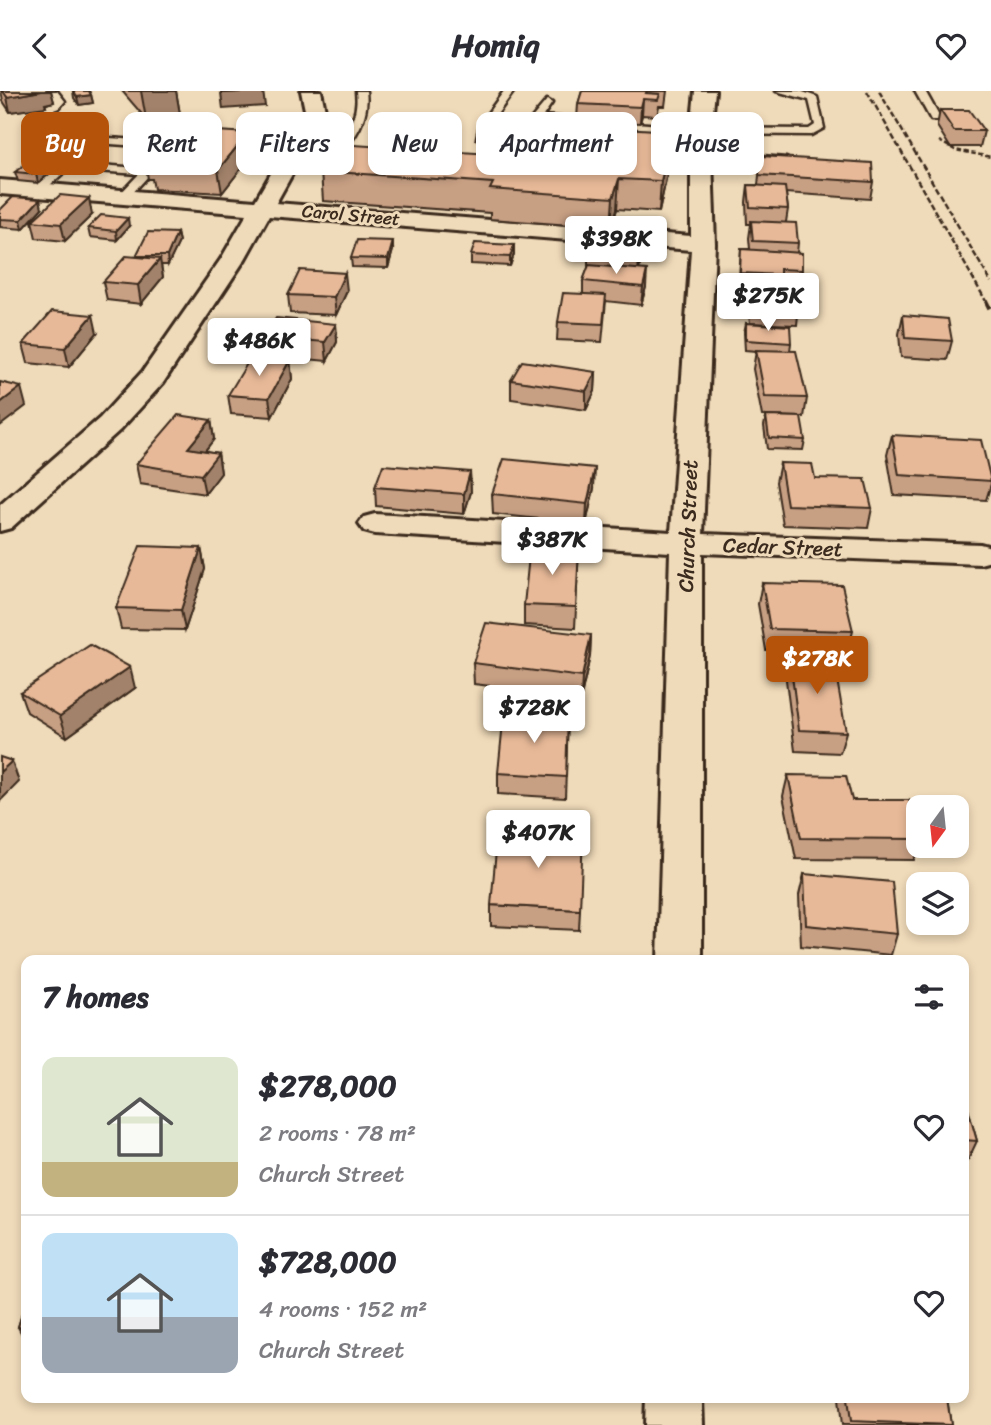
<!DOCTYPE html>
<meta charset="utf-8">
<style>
:root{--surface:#fff;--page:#f7f7f7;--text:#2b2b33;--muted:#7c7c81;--line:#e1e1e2;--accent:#b45309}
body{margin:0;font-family:Sriracha,sans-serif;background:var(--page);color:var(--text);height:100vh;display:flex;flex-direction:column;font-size:26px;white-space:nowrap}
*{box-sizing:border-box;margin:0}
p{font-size:23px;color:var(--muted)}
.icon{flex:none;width:38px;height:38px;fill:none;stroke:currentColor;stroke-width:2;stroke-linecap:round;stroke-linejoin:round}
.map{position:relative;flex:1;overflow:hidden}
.sheet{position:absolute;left:21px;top:864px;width:948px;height:448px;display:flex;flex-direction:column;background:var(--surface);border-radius:14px;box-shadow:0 4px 10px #0003}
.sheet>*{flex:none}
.hud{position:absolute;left:21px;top:21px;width:950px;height:63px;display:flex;gap:14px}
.needle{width:46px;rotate:195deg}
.tools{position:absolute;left:906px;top:704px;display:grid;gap:14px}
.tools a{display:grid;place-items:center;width:63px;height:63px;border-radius:14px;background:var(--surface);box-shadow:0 4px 10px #0003;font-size:35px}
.price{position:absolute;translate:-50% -60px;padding:0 16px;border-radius:7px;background:#fff;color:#222;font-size:23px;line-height:46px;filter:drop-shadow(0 2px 4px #0008)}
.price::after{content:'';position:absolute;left:50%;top:42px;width:21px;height:16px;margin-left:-10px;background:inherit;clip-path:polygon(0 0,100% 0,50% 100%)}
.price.active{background:var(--accent);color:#fff}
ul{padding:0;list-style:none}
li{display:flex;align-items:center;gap:21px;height:175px;padding:0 21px}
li+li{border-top:2px solid var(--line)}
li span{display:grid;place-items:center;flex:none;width:196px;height:140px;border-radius:14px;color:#555}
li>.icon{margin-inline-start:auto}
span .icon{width:84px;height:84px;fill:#fffc;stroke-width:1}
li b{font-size:30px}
h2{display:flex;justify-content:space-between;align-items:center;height:84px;padding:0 21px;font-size:30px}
.chip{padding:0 24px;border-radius:14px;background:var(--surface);box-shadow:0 4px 10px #0003;font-size:24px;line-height:63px}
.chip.active{background:var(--accent);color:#fff}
header{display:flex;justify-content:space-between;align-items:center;height:91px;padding:0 21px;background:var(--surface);font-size:32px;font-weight:700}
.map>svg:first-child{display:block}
</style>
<header><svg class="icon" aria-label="back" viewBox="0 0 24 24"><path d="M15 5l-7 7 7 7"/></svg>Homiq<svg class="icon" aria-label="heart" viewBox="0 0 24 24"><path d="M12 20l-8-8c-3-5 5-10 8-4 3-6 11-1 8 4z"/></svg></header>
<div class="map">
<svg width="991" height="1334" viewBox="0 0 991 1334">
<rect width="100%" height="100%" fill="#efdab9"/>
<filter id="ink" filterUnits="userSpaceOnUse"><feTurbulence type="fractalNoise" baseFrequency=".0143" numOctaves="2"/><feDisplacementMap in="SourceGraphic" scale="14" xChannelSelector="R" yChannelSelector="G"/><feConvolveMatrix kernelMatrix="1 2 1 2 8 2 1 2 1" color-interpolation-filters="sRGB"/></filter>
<g filter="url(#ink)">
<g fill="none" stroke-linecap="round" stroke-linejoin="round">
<defs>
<g id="lane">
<polygon points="47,0 57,0 65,10 59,17 45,22 55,41 50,44 46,43 34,21 55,10"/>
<path d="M356 0H366C370 28 354 48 337 69L354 71V75L285 73 284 71 289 68 326 69C343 48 360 28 356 0Z"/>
<polygon points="504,0 514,0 490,33 488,44 539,48 544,51 539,54 508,51 490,83 485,86 480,83 498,51 482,50 477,47 480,33"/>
<polygon points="776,0 800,0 817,6 824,37 811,44 701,43 536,31 531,28 547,9 552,12 543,25 701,37 809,38 815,34 809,9"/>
<polygon points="915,0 925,0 940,27 939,29 931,29"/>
<polygon points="95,46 180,52 185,55 180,58 97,52 75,72 151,78 151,82 127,108 117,106 139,83 68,78 42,101 34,101 34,97"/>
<polygon points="224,55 293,60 298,63 293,66 220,60 219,58"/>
<polygon points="645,55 786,67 791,70 786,73 641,60 640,58"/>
</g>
<g id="street">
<polygon points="301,0 321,0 325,19 320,33 276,112 691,145 691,40 695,0 715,0 711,40 715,153 703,443 980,453 991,456 991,470 980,473 702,462 702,870 658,870 670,461 375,443 364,440 359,433 364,426 375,423 671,441 691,159 269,125 245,168 163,292 120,339 11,437 0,440 0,414 100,327 143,280 221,168 247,123 0,103 0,89 255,110 300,33 305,19"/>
<polygon points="646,1307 702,1307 703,1334 645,1334"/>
</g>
</defs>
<use href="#lane" stroke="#3b2a1e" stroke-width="5"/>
<use href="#street" stroke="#3b2a1e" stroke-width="6"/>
<polyline stroke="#3b2a1e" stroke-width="2.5" stroke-dasharray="4.5 2.5" stroke-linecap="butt" points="939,50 955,59 991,66"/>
<use href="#lane" fill="#efdab9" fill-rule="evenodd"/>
<use href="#street" fill="#efdab9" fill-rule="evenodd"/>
<g stroke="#3b2a1e" stroke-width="2.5" stroke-dasharray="6 2.5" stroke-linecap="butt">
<polyline points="867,0 987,212"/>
<polyline points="879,0 991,191"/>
</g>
<polyline stroke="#3b2a1e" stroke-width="4.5" stroke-dasharray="8 4.5" stroke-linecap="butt" points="986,210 991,220"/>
</g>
<g fill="#c79f83" stroke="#3b2a1e" stroke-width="2">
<polygon points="1,0 51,0 54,11 45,13 46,16 10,21 3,10"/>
<polygon points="73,0 89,0 91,4 93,12 79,14 74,7"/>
<polygon points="122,0 176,0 180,23 146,28"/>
<polygon points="582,0 667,0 665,15 659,15 657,25 642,24 640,32 577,28 578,13"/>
<polygon points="940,19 984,40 980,56 950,56 937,35"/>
<polygon points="673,40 670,69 659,121 617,118 611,137 490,128 490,122 323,110 321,80 506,64"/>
<polygon points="144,64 251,65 222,102 154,98 152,88 148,88"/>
<polygon points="761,65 873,91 870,108 786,102 788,118 786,131 798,152 797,162 802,179 800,197 779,196 778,202 738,200 741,158 750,158 749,147 751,133 747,133 746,111 748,94 758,94"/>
<polygon points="57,76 38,92 18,90 15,81"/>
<polygon points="42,117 23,138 0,136 0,119"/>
<polygon points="92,124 65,150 36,147 32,130"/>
<polygon points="129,135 117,149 90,146 88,137"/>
<polygon points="177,142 179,151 168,174 161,174 163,186 141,213 107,209 103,191 137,166 136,165"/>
<polygon points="643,151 641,168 639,178 646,196 641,214 606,210 602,251 557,249 558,231 583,203 583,190 588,177 588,162"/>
<polygon points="514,154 514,163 510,175 471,173 471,164"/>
<polygon points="393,159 388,177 352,176 351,167"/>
<polygon points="347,200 336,224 290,222 288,204"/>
<polygon points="750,205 798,224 797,234 750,232 748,215"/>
<polygon points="903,224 952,250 947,269 901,266 899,243"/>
<polygon points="746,232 791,252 790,260 807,307 804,326 762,325 753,278 756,260 745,259 744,242"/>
<polygon points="336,233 337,251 327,270 266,264 264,246"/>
<polygon points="97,242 69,276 28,272 23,253"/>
<polygon points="290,269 292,288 272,326 231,323 228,304"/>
<polygon points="596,281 595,300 586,319 511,308 511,289"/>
<polygon points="766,325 805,349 803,359 767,358 764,335"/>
<polygon points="211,329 214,348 205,360 218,362 221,382 205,403 140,393 136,373"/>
<polygon points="892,344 991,386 991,393 986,409 894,404 887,364"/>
<polygon points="780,372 815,387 872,417 868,437 783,434 776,391"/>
<polygon points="470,381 471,401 464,423 376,415 375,396"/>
<polygon points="594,397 586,433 493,423 492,403"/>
<polygon points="201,457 205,478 185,539 121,538 116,517"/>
<polygon points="579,457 575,537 524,534 524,514"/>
<polygon points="762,492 853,540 848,560 766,559 758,513"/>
<polygon points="591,544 590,565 581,606 474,593 473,572"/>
<polygon points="790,569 846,641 840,662 795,660 786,589"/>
<polygon points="135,597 67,646 27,621 20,601"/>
<polygon points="568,624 565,707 498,703 498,682"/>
<polygon points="788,684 852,709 919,741 919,754 914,769 796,768 783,705"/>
<polygon points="804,783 897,843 891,864 801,855 799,804"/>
<polygon points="491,814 580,819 579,839 491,835"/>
<polygon points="964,1004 977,1050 968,1069 964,1069"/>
<polygon points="26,1210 26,1251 18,1236"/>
<polygon points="839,1307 947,1307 951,1334 842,1334"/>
</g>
<g fill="#a2826a" stroke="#3b2a1e" stroke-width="2">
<polygon points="41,0 51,0 54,11 45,13 46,16 10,21 7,6"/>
<polygon points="141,0 176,0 180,23 146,28"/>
<polygon points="263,0 265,15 223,18 221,2"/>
<polygon points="91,4 93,12 79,14 77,6"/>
<polygon points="643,8 642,24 640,32 641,16"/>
<polygon points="673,40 670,69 659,121 661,90"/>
<polygon points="248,42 251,65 222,102 218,79"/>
<polygon points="55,67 57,76 38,92 36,83"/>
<polygon points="619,88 617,118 611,137 613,107"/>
<polygon points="89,107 92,124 65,150 61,133"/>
<polygon points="40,108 42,117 23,138 21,129"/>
<polygon points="128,127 129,135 117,149 116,140"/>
<polygon points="177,142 179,151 168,174 167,165"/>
<polygon points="393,150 393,159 388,177 388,168"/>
<polygon points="643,151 641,168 638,184 639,166"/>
<polygon points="514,154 514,163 510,175 510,166"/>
<polygon points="160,168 163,186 141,213 138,194"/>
<polygon points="647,179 646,196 641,214 643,196"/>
<polygon points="345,182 347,200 336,224 334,206"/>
<polygon points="93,224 97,242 69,276 65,257"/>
<polygon points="336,233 337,251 327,270 325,251"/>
<polygon points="290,269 292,288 272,326 269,307"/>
<polygon points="596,281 595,300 586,319 586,300"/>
<polygon points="21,296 26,315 0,335 0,312"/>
<polygon points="211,329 214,348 191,377 188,357"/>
<polygon points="218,362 221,382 205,403 201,384"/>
<polygon points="595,377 594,397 586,433 587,413"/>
<polygon points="470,381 471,401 464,423 464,403"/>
<polygon points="201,457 205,478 185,539 181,519"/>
<polygon points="591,544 590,565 581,606 582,586"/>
<polygon points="130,576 135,597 67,646 60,625"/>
<polygon points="12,670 19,691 0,710 0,681"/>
</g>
<g fill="#e7b998" stroke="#3b2a1e" stroke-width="2">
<polygon points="3,0 42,0 7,6"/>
<polygon points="73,0 89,0 91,4 77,6"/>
<polygon points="221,0 256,0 221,2"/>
<polygon points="582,0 647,0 646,2 660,3 658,9 643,8 641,16 578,13"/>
<polygon points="940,19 969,19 984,40 954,40"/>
<polygon points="521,31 673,40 661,90 619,88 613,107 490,98 493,92 321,80 339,53 506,64"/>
<polygon points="169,37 248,42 218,79 149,74 158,65 144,64"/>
<polygon points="35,65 55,67 36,83 15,81"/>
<polygon points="761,65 872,72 873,91 759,84"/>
<polygon points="748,94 785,96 788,118 750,116"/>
<polygon points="60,104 89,107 61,133 32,130"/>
<polygon points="13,106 40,108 21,129 0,128 0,119"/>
<polygon points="101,124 128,127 116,140 88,137"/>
<polygon points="751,130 796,132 798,152 753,150"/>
<polygon points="148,141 177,142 167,165 136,165"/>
<polygon points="593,147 643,151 639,166 588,162"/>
<polygon points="357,149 393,150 388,168 351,167"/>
<polygon points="475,152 514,154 510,166 471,164"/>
<polygon points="741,158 802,162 802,179 780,178 780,184 740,182"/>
<polygon points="126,165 160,168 138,194 103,191"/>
<polygon points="589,174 647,179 643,196 583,190"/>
<polygon points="300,179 345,182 334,206 288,204"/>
<polygon points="563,202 606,204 603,233 558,231"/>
<polygon points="750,205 796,207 798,224 751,223"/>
<polygon points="52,220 93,224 65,257 23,253"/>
<polygon points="903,224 948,228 952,250 905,247"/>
<polygon points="276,227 336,233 325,251 264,246"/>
<polygon points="746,232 790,235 791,252 746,249"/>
<polygon points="756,259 796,260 807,307 765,306"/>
<polygon points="251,266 290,269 269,307 228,304"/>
<polygon points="522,270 596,281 586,300 511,289"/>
<polygon points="0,291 21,296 0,312"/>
<polygon points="178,324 211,329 188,357 218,362 201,384 136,373"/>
<polygon points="766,325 801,326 805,349 769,347"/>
<polygon points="892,344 981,349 991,390 899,384"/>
<polygon points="504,368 595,377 587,413 492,403"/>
<polygon points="780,372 812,373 815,387 865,388 872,417 787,414"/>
<polygon points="383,374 470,381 464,403 375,396"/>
<polygon points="140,455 201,457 181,519 116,517"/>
<polygon points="530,455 579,457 576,516 524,514"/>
<polygon points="762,492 842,494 853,540 770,538"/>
<polygon points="486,532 591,544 582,586 473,572"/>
<polygon points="90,554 130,576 60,625 20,601"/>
<polygon points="790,569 834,571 846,641 799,639"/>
<polygon points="504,621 568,624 566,686 498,682"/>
<polygon points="0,666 12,670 0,681"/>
<polygon points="788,684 846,685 852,709 909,709 919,741 919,748 801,747"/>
<polygon points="498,738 583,742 580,819 491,814"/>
<polygon points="804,783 892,791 897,843 806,834"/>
<polygon points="964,1004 977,1050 964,1049"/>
<polygon points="26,1210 26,1237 18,1236"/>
<polygon points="848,1307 947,1307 951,1334 851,1330"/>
</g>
</g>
<g text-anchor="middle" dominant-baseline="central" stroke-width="6" stroke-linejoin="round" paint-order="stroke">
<g font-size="18" fill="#3b2a1e" stroke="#efdab9">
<text transform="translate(351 124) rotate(5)">Carol Street</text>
</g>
<g font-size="21" fill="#3b2a1e" stroke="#efdab9">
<text transform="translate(688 435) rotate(-88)">Church Street</text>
<text transform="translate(783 456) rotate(2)">Cedar Street</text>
</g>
</g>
</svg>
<div class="tools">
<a><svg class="needle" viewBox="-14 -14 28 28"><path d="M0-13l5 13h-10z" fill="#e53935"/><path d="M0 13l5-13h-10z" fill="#7c7c81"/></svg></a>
<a><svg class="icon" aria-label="layers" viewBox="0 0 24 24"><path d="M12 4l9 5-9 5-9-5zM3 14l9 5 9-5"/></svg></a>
</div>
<b class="price" style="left:616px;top:185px">$398K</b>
<b class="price" style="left:768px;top:242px">$275K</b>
<b class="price" style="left:259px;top:287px">$486K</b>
<b class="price" style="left:552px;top:486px">$387K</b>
<b class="price active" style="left:817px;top:605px">$278K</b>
<b class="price" style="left:534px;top:654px">$728K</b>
<b class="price" style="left:538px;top:779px">$407K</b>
<div class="hud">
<a class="chip active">Buy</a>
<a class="chip">Rent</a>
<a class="chip">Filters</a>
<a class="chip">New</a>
<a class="chip">Apartment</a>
<a class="chip">House</a>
</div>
<section class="sheet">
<h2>7 homes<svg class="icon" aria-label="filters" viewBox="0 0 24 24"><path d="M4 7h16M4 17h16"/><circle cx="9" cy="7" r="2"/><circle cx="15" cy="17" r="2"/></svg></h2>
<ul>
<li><span style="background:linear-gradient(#dfe7d0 75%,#c2b280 0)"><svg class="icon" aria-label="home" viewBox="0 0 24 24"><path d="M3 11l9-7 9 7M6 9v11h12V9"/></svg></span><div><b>$278,000</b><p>2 rooms · 78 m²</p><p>Church Street</p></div><svg class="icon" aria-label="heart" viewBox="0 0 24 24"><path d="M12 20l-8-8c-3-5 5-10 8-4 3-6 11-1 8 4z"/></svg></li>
<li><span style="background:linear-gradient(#bfe0f5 60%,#9aa5b1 0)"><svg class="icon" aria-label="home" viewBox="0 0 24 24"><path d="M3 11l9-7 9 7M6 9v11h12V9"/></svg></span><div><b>$728,000</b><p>4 rooms · 152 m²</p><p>Church Street</p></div><svg class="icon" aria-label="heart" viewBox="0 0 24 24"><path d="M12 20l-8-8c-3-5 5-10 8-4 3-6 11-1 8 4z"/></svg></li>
</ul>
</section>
</div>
